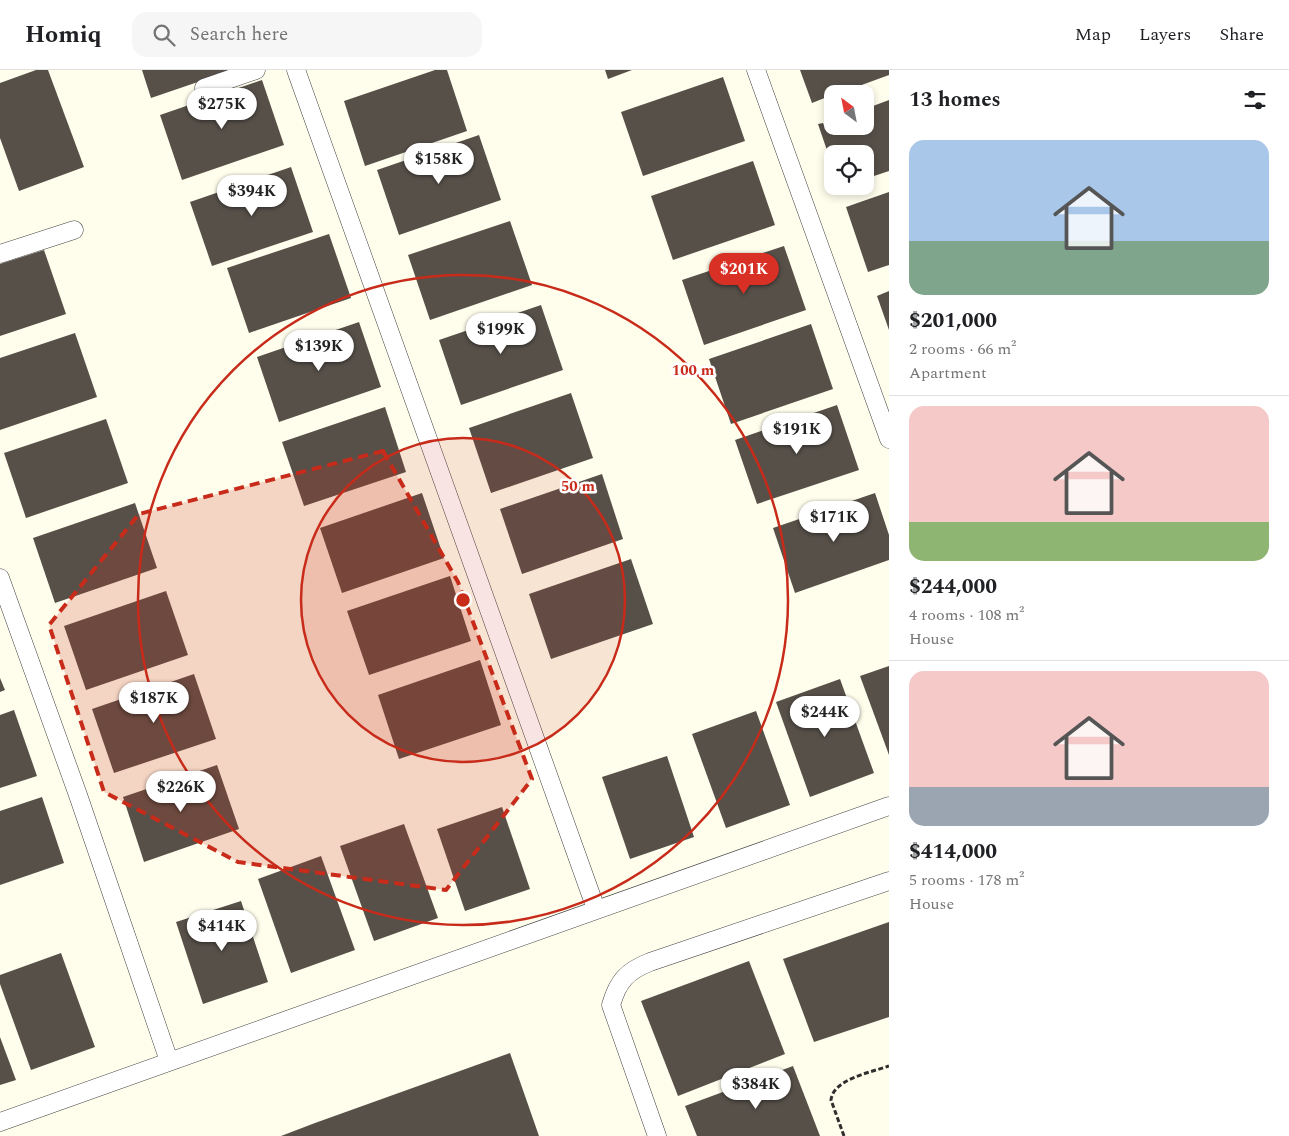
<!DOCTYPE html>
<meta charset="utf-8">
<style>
:root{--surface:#fff;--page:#f6f6f6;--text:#202124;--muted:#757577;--line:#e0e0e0;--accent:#d93025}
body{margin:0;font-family:Spectral,serif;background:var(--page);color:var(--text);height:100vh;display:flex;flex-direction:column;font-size:19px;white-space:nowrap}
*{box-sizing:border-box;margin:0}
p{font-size:16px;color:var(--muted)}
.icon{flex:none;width:28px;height:28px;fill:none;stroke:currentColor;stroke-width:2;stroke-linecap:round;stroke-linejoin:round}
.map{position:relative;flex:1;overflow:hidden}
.details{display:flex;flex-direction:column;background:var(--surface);width:400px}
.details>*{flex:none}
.needle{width:32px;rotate:328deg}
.buttons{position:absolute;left:824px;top:15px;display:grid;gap:10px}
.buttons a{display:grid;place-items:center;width:50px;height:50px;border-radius:10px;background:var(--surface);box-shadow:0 2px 8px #0003;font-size:25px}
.price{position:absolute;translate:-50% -42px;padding:0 11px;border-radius:18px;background:#fff;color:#222;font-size:16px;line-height:32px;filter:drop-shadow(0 1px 2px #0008)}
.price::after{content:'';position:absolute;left:50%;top:30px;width:15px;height:11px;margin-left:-8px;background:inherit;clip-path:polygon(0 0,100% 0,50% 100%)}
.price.active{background:var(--accent);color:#fff}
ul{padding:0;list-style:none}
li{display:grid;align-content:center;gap:10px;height:265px;padding:0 20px}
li+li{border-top:1px solid var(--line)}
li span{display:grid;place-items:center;height:155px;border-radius:15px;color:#555}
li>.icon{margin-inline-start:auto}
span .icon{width:90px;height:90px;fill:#fffc;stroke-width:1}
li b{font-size:21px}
h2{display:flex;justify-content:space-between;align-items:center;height:60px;padding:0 20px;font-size:21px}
header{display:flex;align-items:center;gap:30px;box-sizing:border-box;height:70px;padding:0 25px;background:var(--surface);border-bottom:1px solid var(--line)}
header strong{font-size:24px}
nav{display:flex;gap:28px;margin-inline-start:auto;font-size:18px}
.search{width:350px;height:45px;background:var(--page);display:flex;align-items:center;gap:12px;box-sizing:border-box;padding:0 18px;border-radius:15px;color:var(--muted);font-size:19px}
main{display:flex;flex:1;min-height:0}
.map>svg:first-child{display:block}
</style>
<header>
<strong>Homiq</strong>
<div class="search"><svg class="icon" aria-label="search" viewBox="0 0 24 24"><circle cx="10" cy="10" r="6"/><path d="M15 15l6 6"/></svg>Search here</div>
<nav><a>Map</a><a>Layers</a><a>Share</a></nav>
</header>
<main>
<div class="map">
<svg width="889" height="1066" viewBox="0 0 889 1066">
<rect width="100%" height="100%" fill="#fffeed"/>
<g fill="#575049">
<polygon points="36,0 48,0 84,97 19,121 0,68 0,13"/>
<polygon points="142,0 233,0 151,28"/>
<polygon points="435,0 447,0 467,61 365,96 344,31"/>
<polygon points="605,0 632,0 608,9"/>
<polygon points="800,0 889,0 889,5 837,24 832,24 832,25 812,33"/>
<polygon points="723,7 745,71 643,106 621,42"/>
<polygon points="262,10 284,75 182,110 160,45"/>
<polygon points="889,30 889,101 865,109 865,84 832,84 832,95 818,54 823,53 825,58 832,56 865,56 865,39"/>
<polygon points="479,65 501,130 399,165 377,100"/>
<polygon points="753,91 775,155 673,190 651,126"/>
<polygon points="291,97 313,162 212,196 190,132"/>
<polygon points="889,122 889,195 868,202 846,137"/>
<polygon points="510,151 532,215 430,250 408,185"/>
<polygon points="329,164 351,228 249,263 227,198"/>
<polygon points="784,176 806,240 704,275 682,210"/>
<polygon points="44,180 66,244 0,266 0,194"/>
<polygon points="889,221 889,260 877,226"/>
<polygon points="541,235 563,300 461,335 439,270"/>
<polygon points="359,252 381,317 279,352 257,287"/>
<polygon points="811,254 833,319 731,354 709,289"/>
<polygon points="75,263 97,327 0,360 0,288"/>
<polygon points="571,323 593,388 491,423 469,358"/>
<polygon points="837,335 859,400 757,434 735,370"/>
<polygon points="385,337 406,402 304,436 282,372"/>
<polygon points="106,349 128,413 26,448 4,383"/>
<polygon points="602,404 623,469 522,504 500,439"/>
<polygon points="422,423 444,488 342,523 320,458"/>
<polygon points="875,423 889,465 889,490 795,523 773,458"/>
<polygon points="135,433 157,498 55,533 33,468"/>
<polygon points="631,489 653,554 551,589 529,524"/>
<polygon points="450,506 471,571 369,605 347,541"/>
<polygon points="166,521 188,585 86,620 64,556"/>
<polygon points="480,590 501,655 399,689 378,625"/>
<polygon points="889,596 889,685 860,606"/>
<polygon points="194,604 216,669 114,703 92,639"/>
<polygon points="0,608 5,620 0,622"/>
<polygon points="840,609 874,703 810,727 776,632"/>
<polygon points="14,640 37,706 0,718 0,645"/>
<polygon points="756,641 790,735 726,758 692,664"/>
<polygon points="667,686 694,767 630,789 602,707"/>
<polygon points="217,695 239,759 144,792 123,727"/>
<polygon points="42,727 64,793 0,815 0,741"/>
<polygon points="502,737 530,819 465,841 437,759"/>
<polygon points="404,754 438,848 374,871 340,776"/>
<polygon points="321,786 355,880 291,903 258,809"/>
<polygon points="241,831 268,912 203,934 176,852"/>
<polygon points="889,852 889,947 814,972 783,889"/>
<polygon points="61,883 95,977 31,1000 0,914 0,905"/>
<polygon points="749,891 785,984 678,1026 641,931"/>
<polygon points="0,967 16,1010 0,1015"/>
<polygon points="510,983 539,1066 281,1066 315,1053"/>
<polygon points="793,996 820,1066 697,1066 685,1036"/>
</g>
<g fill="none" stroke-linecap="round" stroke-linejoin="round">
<defs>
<g id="minor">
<polyline points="296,0 596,839"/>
<polyline points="756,0 889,369"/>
<polyline points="204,18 256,0"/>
<polyline points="0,184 74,160"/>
<polyline points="0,508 78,725 169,991"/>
<polyline points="0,1052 889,736"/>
<path d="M657 1066 611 935C618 911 627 901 650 892L889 811"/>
</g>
</defs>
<use href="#minor" stroke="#404040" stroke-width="19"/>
<path stroke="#2f2f2f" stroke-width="3" stroke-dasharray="5 2.5" stroke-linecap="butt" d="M844 1066 831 1030C833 1009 872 1002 889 996"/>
<use href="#minor" stroke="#fff" stroke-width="18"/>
</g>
<path fill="#c82b1a" fill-opacity="0.2" stroke="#c82b1a" stroke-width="4" stroke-dasharray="10 6" stroke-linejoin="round" d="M383 381 458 512 532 709 446 820 238 792 104 722 49 555 139 444Z"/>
<circle cx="463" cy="530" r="162" fill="#c82b1a" fill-opacity=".12"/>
<g fill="none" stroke="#c82b1a" stroke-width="2.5">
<circle cx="463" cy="530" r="162"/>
<circle cx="463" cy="530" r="325"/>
</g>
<circle cx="463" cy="530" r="8" fill="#c82b1a" stroke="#fff" stroke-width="2.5"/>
<g font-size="15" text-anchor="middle" font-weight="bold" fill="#c82b1a" stroke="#fff" stroke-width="5" stroke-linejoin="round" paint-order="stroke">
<text x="693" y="305">100 m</text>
<text x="578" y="421">50 m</text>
</g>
</svg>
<div class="buttons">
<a><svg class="needle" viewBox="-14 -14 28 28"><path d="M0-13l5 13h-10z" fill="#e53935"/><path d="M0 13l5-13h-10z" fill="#757577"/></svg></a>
<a><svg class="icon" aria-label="locate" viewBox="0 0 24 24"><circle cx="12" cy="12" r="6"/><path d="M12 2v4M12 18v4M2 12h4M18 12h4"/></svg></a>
</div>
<b class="price" style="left:222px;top:60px">$275K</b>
<b class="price" style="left:439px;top:115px">$158K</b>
<b class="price" style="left:252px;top:147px">$394K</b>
<b class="price active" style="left:744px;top:225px">$201K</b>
<b class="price" style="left:501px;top:285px">$199K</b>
<b class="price" style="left:319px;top:302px">$139K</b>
<b class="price" style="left:797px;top:385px">$191K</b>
<b class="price" style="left:834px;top:473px">$171K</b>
<b class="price" style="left:154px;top:654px">$187K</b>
<b class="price" style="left:825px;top:668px">$244K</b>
<b class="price" style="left:181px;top:743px">$226K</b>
<b class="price" style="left:222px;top:882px">$414K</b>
<b class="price" style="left:756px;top:1040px">$384K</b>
</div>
<section class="details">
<h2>13 homes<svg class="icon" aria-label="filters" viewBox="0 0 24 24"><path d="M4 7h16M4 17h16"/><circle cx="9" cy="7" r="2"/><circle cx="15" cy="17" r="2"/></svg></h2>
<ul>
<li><span style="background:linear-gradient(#a9c7e8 65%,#7fa58c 0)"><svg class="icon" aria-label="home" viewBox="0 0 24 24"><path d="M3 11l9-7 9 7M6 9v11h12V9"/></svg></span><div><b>$201,000</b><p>2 rooms · 66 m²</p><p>Apartment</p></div></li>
<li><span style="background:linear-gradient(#f6c9c9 75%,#8fb573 0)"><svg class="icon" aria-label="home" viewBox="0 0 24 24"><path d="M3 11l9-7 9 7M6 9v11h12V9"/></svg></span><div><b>$244,000</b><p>4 rooms · 108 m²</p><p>House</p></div></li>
<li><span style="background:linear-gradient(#f6c9c9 75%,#9aa5b1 0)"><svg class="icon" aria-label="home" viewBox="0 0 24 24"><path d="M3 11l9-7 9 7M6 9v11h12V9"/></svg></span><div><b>$414,000</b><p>5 rooms · 178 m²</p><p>House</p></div></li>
</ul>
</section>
</main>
